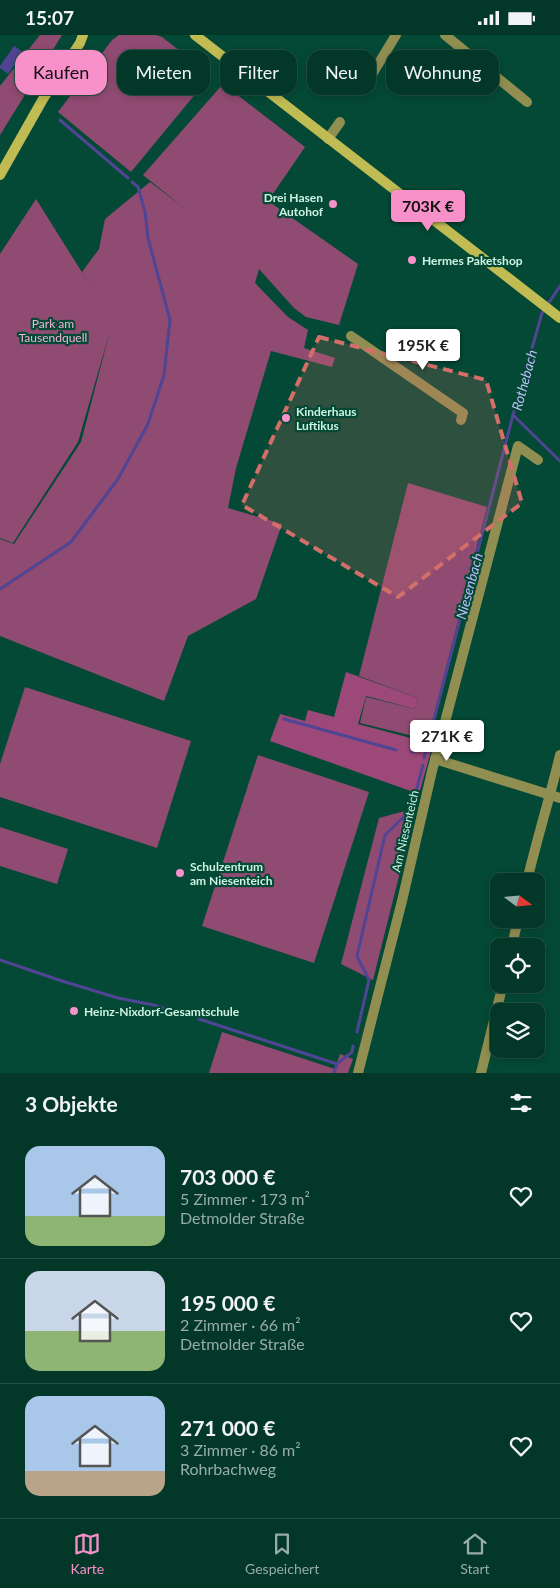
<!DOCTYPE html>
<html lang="de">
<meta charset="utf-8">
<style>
:root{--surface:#033728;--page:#0d3f30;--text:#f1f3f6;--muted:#97aca8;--line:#245145;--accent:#f890ca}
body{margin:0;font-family:Lato,sans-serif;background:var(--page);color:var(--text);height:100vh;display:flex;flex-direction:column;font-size:19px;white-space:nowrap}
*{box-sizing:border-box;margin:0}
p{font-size:16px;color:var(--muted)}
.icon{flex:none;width:28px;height:28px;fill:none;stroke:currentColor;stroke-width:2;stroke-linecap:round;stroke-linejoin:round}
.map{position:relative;height:1038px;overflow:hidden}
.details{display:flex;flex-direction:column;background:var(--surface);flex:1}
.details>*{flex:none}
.guide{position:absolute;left:15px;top:15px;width:530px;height:45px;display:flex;gap:10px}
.needle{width:32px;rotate:106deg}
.fabs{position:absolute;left:490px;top:838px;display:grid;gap:10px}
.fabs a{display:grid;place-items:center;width:55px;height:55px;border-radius:10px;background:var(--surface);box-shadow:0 2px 8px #0003,0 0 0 1px var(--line);font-size:25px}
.price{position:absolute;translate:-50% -42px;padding:0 11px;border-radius:5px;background:#fff;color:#222;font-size:16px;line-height:32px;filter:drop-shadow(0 1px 2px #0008)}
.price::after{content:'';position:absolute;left:50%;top:30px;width:15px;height:11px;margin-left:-8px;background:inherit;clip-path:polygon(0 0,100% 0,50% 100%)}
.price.active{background:var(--accent);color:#111}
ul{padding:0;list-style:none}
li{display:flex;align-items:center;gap:15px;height:125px;padding:0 25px}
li+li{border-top:1px solid var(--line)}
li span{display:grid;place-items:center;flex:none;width:140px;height:100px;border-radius:15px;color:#555}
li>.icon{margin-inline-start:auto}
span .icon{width:60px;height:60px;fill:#fffc;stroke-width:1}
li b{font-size:21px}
h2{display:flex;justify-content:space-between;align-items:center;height:60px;padding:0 25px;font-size:21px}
.tag{padding:0 18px;border-radius:15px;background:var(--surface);box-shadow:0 2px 8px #0003,0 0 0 1px var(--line);font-size:18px;line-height:45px}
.tag.active{background:var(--accent);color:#111}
.status{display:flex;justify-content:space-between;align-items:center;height:35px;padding:0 25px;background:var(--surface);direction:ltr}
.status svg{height:14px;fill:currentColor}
.tabs{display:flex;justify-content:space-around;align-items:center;height:70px;border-top:1px solid var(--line);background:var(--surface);font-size:14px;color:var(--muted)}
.tabs a{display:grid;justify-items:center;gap:2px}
.tabs .active{color:var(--accent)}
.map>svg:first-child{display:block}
</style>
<div class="status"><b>15:07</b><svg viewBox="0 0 49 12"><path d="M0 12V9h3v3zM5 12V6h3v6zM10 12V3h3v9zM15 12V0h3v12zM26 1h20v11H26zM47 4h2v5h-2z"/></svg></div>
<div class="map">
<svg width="560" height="1038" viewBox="0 0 560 1038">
<rect width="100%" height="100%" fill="#044935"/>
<g fill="#904b72">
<polygon points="40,0 62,0 0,100 0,51"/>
<polygon points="119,0 156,0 162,2 211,40 131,137 58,77 112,5"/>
<polygon points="223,49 305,112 268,166 358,229 339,290 306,282 294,273 259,234 255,248 288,282 308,295 304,313 335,323 332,332 271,316 236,433 228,473 282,489 256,564 188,601 164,666 0,601 0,504 14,509 81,407 110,296 78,407 13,508 0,503 0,219 36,164 95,258 82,237 99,214 105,184 150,147 184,173 143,140"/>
<polygon points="408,448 487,472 427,707 409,700 360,688 366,662 415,674 418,663 359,641"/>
<polygon points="25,652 191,706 157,813 0,762 0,729"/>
<polygon points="258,720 369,757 314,928 202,891"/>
<polygon points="416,773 373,945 341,929 379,783"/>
<polygon points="0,792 68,814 57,849 0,831"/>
<polygon points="222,997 335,1034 340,1019 353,1024 348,1038 209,1038"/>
</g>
<polygon fill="#9c4979" points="346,637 418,663 415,674 366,661 358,689 433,709 419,759 270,706 280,679 305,686 308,675 334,682"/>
<polygon fill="#4f4594" points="14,11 23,17 8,39 0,33 0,31"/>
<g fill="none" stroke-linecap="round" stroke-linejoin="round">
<g stroke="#4f4594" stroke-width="3">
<polyline points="60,85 128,143"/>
<polyline points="513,380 560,426"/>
<polyline points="0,554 71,507 118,444 148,389 164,340 170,285 148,203 145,177 138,152 132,147"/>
<polyline points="284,684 396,715"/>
<polyline points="412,717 427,712"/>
<polyline points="424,723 513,380 542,278 560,251"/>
<polyline points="415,760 423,730"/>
<polyline points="0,925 62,946 118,963 154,970 191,982"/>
<polyline points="199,984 337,1029"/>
<polyline points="357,997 369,945 357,921 385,800 411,775 413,767"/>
<polyline points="334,1038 337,1029 352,1017 353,1011"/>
</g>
<g stroke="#918e51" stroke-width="10">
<polyline points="445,0 527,67"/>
<polyline points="371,41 396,0"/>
<polyline points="328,104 340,87"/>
<polyline points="351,301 463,378 461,385"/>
<polyline points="435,724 560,763"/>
<path d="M527 846C537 804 550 762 560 720"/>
<polyline points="512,911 518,884"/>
<polyline points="358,1038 402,866 432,736 518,411 538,425"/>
<polyline points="481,1038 503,949"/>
</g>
<g stroke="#c1bb54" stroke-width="10">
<polyline points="195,0 560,283"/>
<polyline points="0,140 43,64 80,8 83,0"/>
</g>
</g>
<path fill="#d36f69" fill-opacity="0.2" stroke="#d36f69" stroke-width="4" stroke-dasharray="10 6" stroke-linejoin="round" d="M319 302 486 345 522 468 398 562 242 470Z"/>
<g fill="#f890ca" stroke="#044935" stroke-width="2">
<circle cx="333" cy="169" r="5"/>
<circle cx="412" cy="225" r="5"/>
<circle cx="286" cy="383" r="5"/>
<circle cx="180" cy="838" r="5"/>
<circle cx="74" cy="976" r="5"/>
</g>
<g text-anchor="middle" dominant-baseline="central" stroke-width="4.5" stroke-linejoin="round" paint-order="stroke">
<g font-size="12" font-weight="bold" fill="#cdf3e2" stroke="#044935" text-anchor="start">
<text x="323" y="162" text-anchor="end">Drei Hasen<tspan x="323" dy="14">Autohof</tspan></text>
<text x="422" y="225">Hermes Paketshop</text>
<text x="296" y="376">Kinderhaus<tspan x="296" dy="14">Luftikus</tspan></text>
<text x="190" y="831">Schulzentrum<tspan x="190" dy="14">am Niesenteich</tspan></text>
<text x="84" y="976">Heinz-Nixdorf-Gesamtschule</text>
</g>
<g font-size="12" fill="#f8b3d7" stroke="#044935">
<text x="53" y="288">Park am<tspan x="53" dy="14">Tausendquell</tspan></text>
</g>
<g font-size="12" fill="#cdf3e2" stroke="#044935">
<text transform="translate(405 796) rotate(-77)">Am Niesenteich</text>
</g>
<g font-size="14" font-style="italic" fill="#c0bdff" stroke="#044935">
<text transform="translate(524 345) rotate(-75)">Rothebach</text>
<text transform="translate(469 551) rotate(-75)">Niesenbach</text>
</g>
</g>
</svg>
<div class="fabs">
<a><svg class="needle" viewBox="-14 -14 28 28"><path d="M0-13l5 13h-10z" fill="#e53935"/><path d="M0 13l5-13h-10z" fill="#97aca8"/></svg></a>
<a><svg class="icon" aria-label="locate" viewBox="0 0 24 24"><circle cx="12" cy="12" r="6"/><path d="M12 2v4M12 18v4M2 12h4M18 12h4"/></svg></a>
<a><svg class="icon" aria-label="layers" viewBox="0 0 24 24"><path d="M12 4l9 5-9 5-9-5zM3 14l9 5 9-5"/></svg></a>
</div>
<b class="price active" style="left:428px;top:197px">703K €</b>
<b class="price" style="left:423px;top:336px">195K €</b>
<b class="price" style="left:447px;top:727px">271K €</b>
<div class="guide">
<a class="tag active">Kaufen</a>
<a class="tag">Mieten</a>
<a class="tag">Filter</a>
<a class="tag">Neu</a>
<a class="tag">Wohnung</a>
</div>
</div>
<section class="details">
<h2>3 Objekte<svg class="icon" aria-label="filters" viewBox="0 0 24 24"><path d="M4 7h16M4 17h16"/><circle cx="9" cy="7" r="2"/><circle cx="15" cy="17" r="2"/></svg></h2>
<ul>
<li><span style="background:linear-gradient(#a9c7e8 70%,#8fb573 0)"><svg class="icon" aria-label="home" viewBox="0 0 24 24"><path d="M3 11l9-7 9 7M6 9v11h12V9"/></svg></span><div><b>703 000 €</b><p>5 Zimmer · 173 m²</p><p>Detmolder Straße</p></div><svg class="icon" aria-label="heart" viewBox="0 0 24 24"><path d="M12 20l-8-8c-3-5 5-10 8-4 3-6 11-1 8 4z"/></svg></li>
<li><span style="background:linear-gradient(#c9d6e8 60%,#8fb573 0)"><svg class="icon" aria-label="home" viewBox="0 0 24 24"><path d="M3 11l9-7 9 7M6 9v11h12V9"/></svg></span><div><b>195 000 €</b><p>2 Zimmer · 66 m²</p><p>Detmolder Straße</p></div><svg class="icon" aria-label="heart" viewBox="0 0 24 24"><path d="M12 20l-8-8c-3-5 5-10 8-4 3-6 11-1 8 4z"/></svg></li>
<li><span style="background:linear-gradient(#a9c7e8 75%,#b9a48a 0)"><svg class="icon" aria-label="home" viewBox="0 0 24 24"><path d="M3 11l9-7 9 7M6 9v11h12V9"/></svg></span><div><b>271 000 €</b><p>3 Zimmer · 86 m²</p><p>Rohrbachweg</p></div><svg class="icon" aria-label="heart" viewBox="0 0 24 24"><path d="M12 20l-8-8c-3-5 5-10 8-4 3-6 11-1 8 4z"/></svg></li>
</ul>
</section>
<nav class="tabs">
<a class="active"><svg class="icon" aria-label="map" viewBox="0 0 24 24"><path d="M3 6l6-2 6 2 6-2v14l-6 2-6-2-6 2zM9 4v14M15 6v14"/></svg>Karte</a>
<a><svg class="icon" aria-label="saved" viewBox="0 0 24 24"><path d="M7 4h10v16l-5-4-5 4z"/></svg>Gespeichert</a>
<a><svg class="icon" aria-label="home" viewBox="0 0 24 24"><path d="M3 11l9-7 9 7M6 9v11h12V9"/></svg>Start</a>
</nav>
